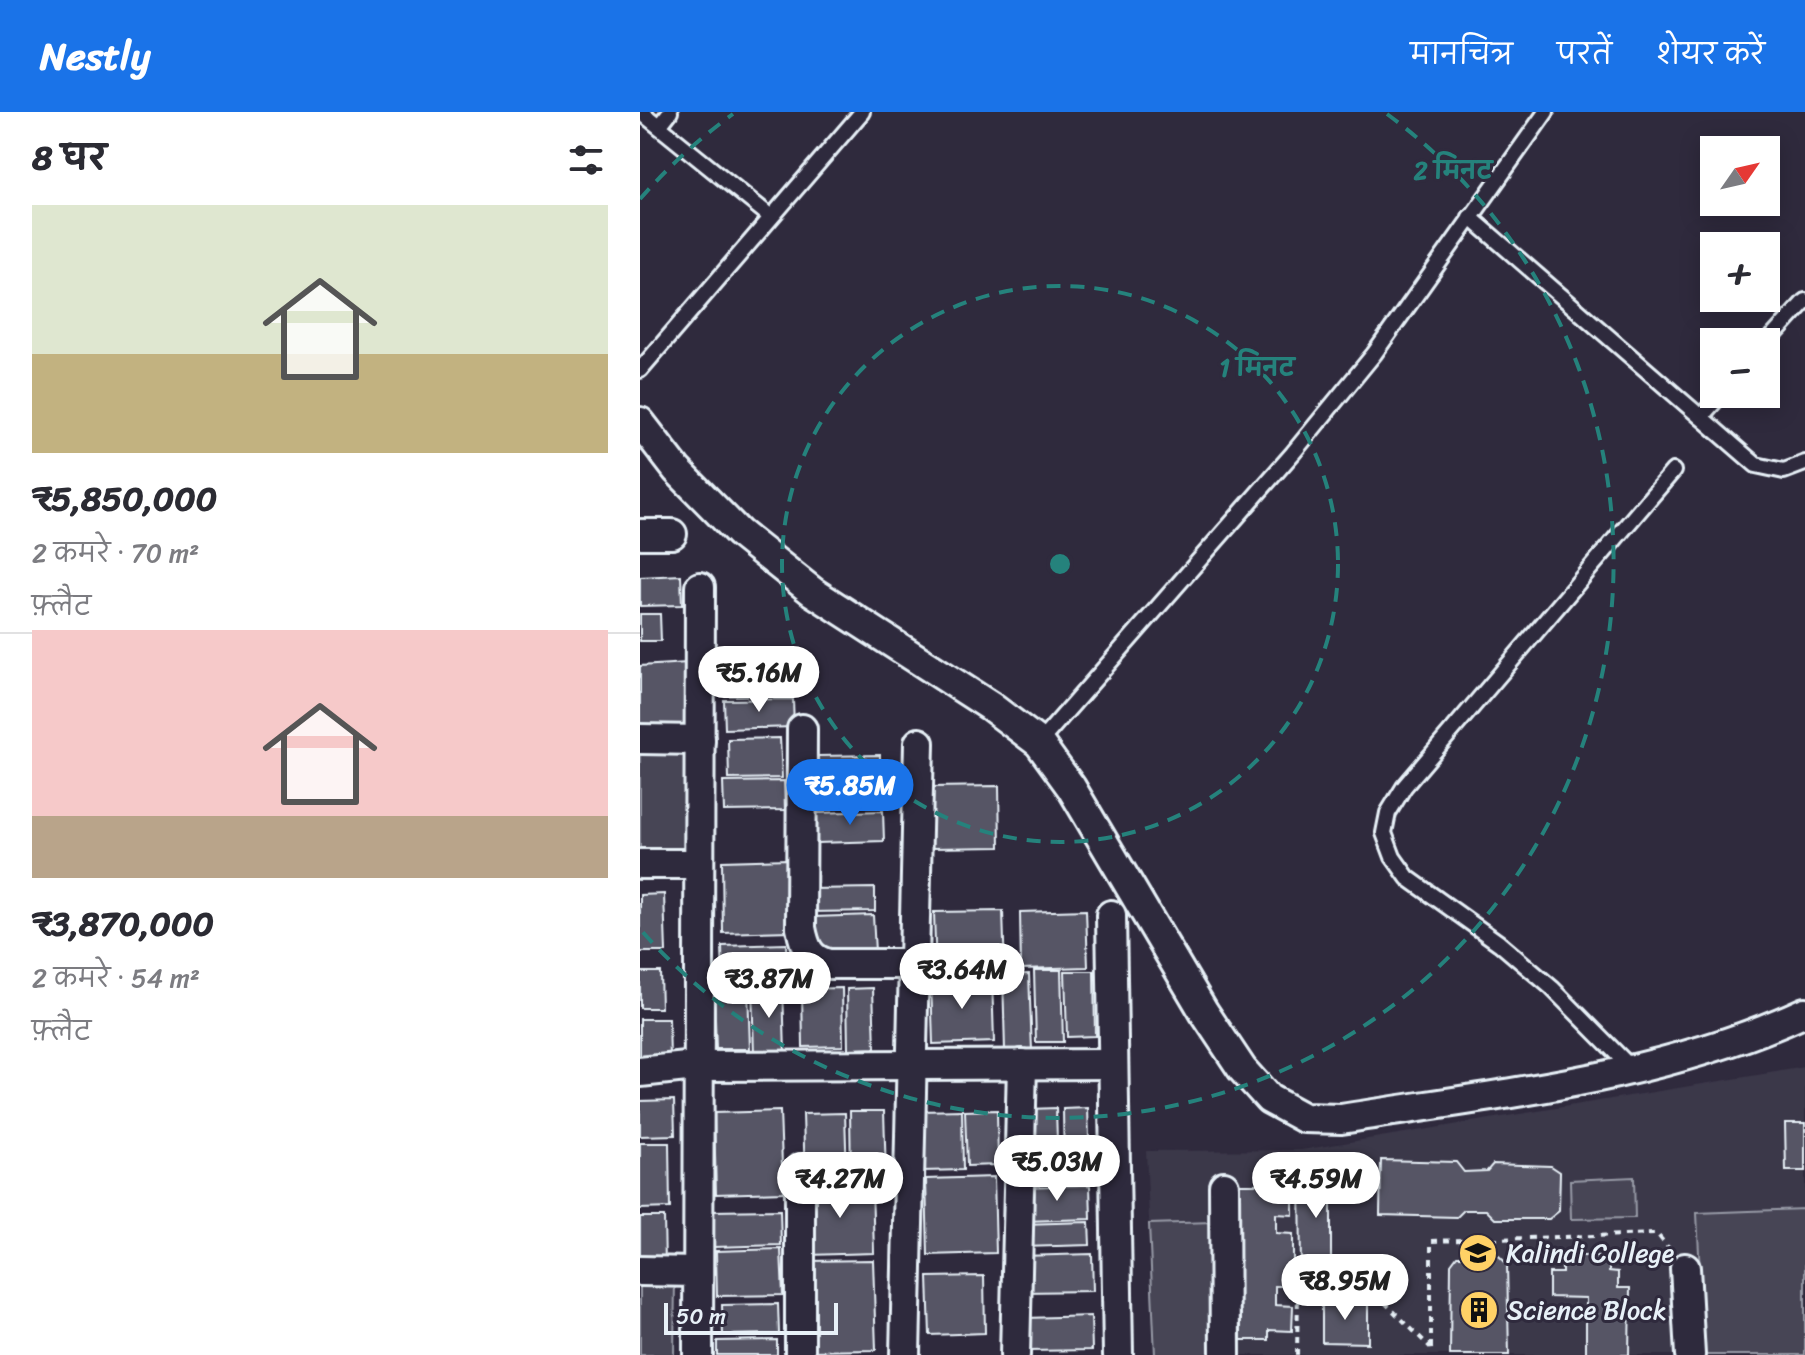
<!DOCTYPE html>
<html lang="hi">
<meta charset="utf-8">
<style>
:root{--surface:#fff;--page:#f2f2f3;--text:#2b2b33;--muted:#7c7c81;--line:#e1e1e2;--accent:#1a73e8}
body{margin:0;font-family:Sriracha,"Playpen Sans Deva",sans-serif;background:var(--page);color:var(--text);height:100vh;display:flex;flex-direction:column;font-size:30px;white-space:nowrap}
*{box-sizing:border-box;margin:0}
p{font-size:26px;color:var(--muted)}
.icon{flex:none;width:44px;height:44px;fill:none;stroke:currentColor;stroke-width:2;stroke-linecap:round;stroke-linejoin:round}
.map{position:relative;flex:1;overflow:hidden}
.side{display:flex;flex-direction:column;background:var(--surface);width:640px}
.side>*{flex:none}
.needle{width:52px;rotate:56deg}
.controls{position:absolute;left:1060px;top:24px;display:grid;gap:16px}
.controls a{display:grid;place-items:center;width:80px;height:80px;border-radius:0px;background:var(--surface);box-shadow:0 4px 20px #0003;font-size:40px}
.scale{position:absolute;left:24px;bottom:20px;width:174px;box-sizing:border-box;padding-left:8px;border:4px solid #e8f1f8;border-top:0;font-size:22px;line-height:28px;white-space:nowrap;color:#e8f1f8;-webkit-text-stroke:6px #2f2a3d;paint-order:stroke}
.price{position:absolute;translate:-50% -68px;padding:0 18px;border-radius:28px;background:#fff;color:#222;font-size:26px;line-height:52px;filter:drop-shadow(0 2px 4px #0008)}
.price::after{content:'';position:absolute;left:50%;top:48px;width:24px;height:18px;margin-left:-12px;background:inherit;clip-path:polygon(0 0,100% 0,50% 100%)}
.price.active{background:var(--accent);color:#fff}
ul{padding:0;list-style:none}
li{display:grid;align-content:center;gap:16px;height:424px;padding:0 32px}
li+li{border-top:2px solid var(--line)}
li span{display:grid;place-items:center;height:248px;border-radius:0px;color:#555}
li>.icon{margin-inline-start:auto}
span .icon{width:144px;height:144px;fill:#fffc;stroke-width:1}
li b{font-size:34px}
h2{display:flex;justify-content:space-between;align-items:center;height:96px;padding:0 32px;font-size:34px}
header{display:flex;align-items:center;gap:48px;box-sizing:border-box;height:112px;padding:0 40px;background:var(--accent);color:#fff}
header strong{font-size:38px}
nav{display:flex;gap:44px;margin-inline-start:auto;font-size:28px}
main{display:flex;flex:1;min-height:0}
.map>svg:first-child{display:block}
</style>
<header>
<strong>Nestly</strong>
<nav><a>मानचित्र</a><a>परतें</a><a>शेयर करें</a></nav>
</header>
<main>
<section class="side">
<h2>8 घर<svg class="icon" aria-label="filters" viewBox="0 0 24 24"><path d="M4 7h16M4 17h16"/><circle cx="9" cy="7" r="2"/><circle cx="15" cy="17" r="2"/></svg></h2>
<ul>
<li><span style="background:linear-gradient(#dfe7d0 60%,#c2b280 0)"><svg class="icon" aria-label="home" viewBox="0 0 24 24"><path d="M3 11l9-7 9 7M6 9v11h12V9"/></svg></span><div><b>₹5,850,000</b><p>2 कमरे · 70 m²</p><p>फ़्लैट</p></div></li>
<li><span style="background:linear-gradient(#f6c9c9 75%,#b9a48a 0)"><svg class="icon" aria-label="home" viewBox="0 0 24 24"><path d="M3 11l9-7 9 7M6 9v11h12V9"/></svg></span><div><b>₹3,870,000</b><p>2 कमरे · 54 m²</p><p>फ़्लैट</p></div></li>
</ul>
</section>
<div class="map">
<svg width="1165" height="1243" viewBox="0 0 1165 1243">
<rect width="100%" height="100%" fill="#2f2a3d"/>
<filter id="ink" filterUnits="userSpaceOnUse"><feTurbulence type="fractalNoise" baseFrequency=".0125" numOctaves="2"/><feDisplacementMap in="SourceGraphic" scale="16" xChannelSelector="R" yChannelSelector="G"/><feConvolveMatrix kernelMatrix="1 2 1 2 8 2 1 2 1" color-interpolation-filters="sRGB"/></filter>
<g filter="url(#ink)">
<polygon fill="#3b3749" points="1165,955 1165,1243 515,1243 506,1039 661,1038"/>
<g fill="#464455" stroke="#979aa6" stroke-width="2">
<polygon points="0,631 50,632 48,742 0,741"/>
<polygon points="994,1065 995,1106 931,1107 930,1068"/>
<polygon points="1165,1097 1165,1243 1064,1243 1057,1101"/>
<polygon points="573,1110 576,1243 515,1243 509,1112"/>
<polygon points="0,1164 35,1164 34,1243 0,1243"/>
</g>
<g fill="#575565" stroke="#e8f1f8" stroke-width="2">
<polygon points="41,463 42,493 0,494 0,465"/>
<polygon points="0,502 20,502 21,529 0,529"/>
<polygon points="151,547 152,583 81,584 80,548"/>
<polygon points="47,551 51,614 0,617 0,554"/>
<polygon points="153,587 154,615 85,617 84,588"/>
<polygon points="140,626 142,666 89,667 88,627"/>
<polygon points="240,643 241,693 179,694 178,644"/>
<polygon points="144,669 145,698 84,699 83,670"/>
<polygon points="359,674 360,735 292,736 290,675"/>
<polygon points="243,699 244,729 177,731 176,701"/>
<polygon points="149,747 151,819 83,821 82,749"/>
<polygon points="235,776 235,799 169,800 169,777"/>
<polygon points="24,782 26,840 0,840 0,783"/>
<polygon points="446,798 448,855 381,857 380,800"/>
<polygon points="363,799 365,861 296,863 294,800"/>
<polygon points="233,803 235,840 174,841 173,805"/>
<polygon points="146,832 147,868 83,869 82,834"/>
<polygon points="394,858 421,858 423,930 396,930"/>
<polygon points="425,859 454,859 455,924 427,925"/>
<polygon points="0,860 20,860 21,896 0,896"/>
<polygon points="389,862 392,939 365,939 363,863"/>
<polygon points="352,866 354,930 293,932 291,867"/>
<polygon points="143,872 145,943 114,943 112,873"/>
<polygon points="108,876 110,937 76,937 74,877"/>
<polygon points="202,876 203,934 163,935 162,877"/>
<polygon points="233,876 235,936 208,937 207,877"/>
<polygon points="0,907 29,907 30,947 0,948"/>
<polygon points="34,988 35,1023 0,1024 0,989"/>
<polygon points="416,996 418,1063 391,1064 389,997"/>
<polygon points="448,996 450,1057 424,1057 423,997"/>
<polygon points="322,998 323,1058 282,1059 280,999"/>
<polygon points="357,998 358,1053 327,1054 325,999"/>
<polygon points="140,999 143,1080 76,1082 74,1001"/>
<polygon points="210,999 244,999 246,1064 211,1064"/>
<polygon points="205,1001 207,1067 165,1068 163,1002"/>
<polygon points="1145,1011 1165,1011 1165,1059 1146,1059"/>
<polygon points="0,1031 29,1031 30,1096 0,1097"/>
<polygon points="741,1048 816,1050 824,1060 847,1059 853,1052 911,1054 920,1060 919,1099 909,1107 855,1107 846,1098 824,1098 817,1105 740,1103"/>
<polygon points="660,1052 691,1052 691,1165 661,1165"/>
<polygon points="354,1065 356,1141 288,1143 286,1067"/>
<polygon points="593,1072 626,1072 626,1079 653,1079 653,1103 636,1102 636,1121 653,1122 653,1174 635,1174 635,1193 653,1194 652,1219 629,1218 629,1228 601,1228 601,1201 592,1202"/>
<polygon points="450,1073 451,1107 384,1109 383,1075"/>
<polygon points="232,1074 234,1141 168,1143 167,1075"/>
<polygon points="140,1098 141,1133 74,1135 73,1099"/>
<polygon points="0,1105 24,1105 25,1153 0,1154"/>
<polygon points="449,1110 450,1133 383,1135 382,1112"/>
<polygon points="141,1137 143,1183 77,1184 76,1139"/>
<polygon points="452,1142 453,1179 382,1180 381,1144"/>
<polygon points="817,1144 859,1144 867,1152 869,1243 810,1243 811,1152"/>
<polygon points="922,1144 969,1144 969,1159 978,1160 978,1176 990,1176 989,1243 946,1243 946,1186 909,1185 909,1161 922,1161"/>
<polygon points="233,1148 236,1238 169,1239 166,1149"/>
<polygon points="344,1164 345,1221 290,1223 288,1165"/>
<polygon points="682,1190 728,1190 728,1231 682,1230"/>
<polygon points="138,1192 139,1222 83,1223 82,1193"/>
<polygon points="451,1204 452,1238 387,1239 386,1206"/>
<polygon points="137,1228 137,1243 77,1243 77,1229"/>
</g>
<g fill="none" stroke-linecap="round" stroke-linejoin="round">
<defs>
<g id="service">
<polyline points="1,0 131,105"/>
<polyline points="19,14 30,0"/>
<polyline points="830,105 1116,353 1144,359 1165,351"/>
<polyline points="1126,232 1165,189"/>
<polyline points="0,258 222,0"/>
<polyline points="1061,305 1081,282"/>
<polyline points="399,631 653,341 734,242 906,0"/>
<polyline points="994,959 912,876 859,831 768,766 753,745 744,721 748,701 764,675 1033,359"/>
</g>
<g id="minor">
<path d="M0 310 37 358 99 421 173 480 350 594 399 631 431 675 564 900 602 957 629 987 664 1006 701 1007C857 982 1020 967 1165 900"/>
<polyline points="0,422 32,422"/>
<path d="M162 617 161 816C165 836 169 847 189 852H274"/>
<polyline points="0,627 60,628"/>
<polyline points="0,752 59,752"/>
<polyline points="471,803 478,1243"/>
<polyline points="0,960 56,954 473,952"/>
<polyline points="584,1074 585,1243"/>
<polyline points="1045,1156 1050,1243"/>
<polyline points="0,1159 58,1160"/>
<polyline points="58,1243 60,475"/>
<polyline points="160,1243 160,1057"/>
<polyline points="265,1243 279,631"/>
<polyline points="375,1243 382,952"/>
</g>
</defs>
<use href="#service" stroke="#e8f1f8" stroke-width="20"/>
<use href="#minor" stroke="#e8f1f8" stroke-width="34"/>
<g stroke="#e8f1f8" stroke-width="4" stroke-dasharray="6 6" stroke-linecap="butt">
<polyline points="791,1236 791,1129 1017,1122 1031,1139"/>
<polyline points="657,1243 658,1179 732,1178 791,1236 792,1243"/>
</g>
<use href="#service" stroke="#2f2a3d" stroke-width="14"/>
<use href="#minor" stroke="#2f2a3d" stroke-width="28"/>
</g>
</g>
<g fill="none" stroke="#25827c" stroke-width="4" stroke-dasharray="14 10">
<circle cx="420" cy="452" r="278"/>
<path d="M0 87A556 556 0 0 1 93 2M747 2A556 556 0 1 1 0 817"/>
</g>
<defs>
<symbol id="university-disc" viewBox="-11 -11 22 22"><circle r="9.5" fill="#ffd166" stroke="#2f2a3d"/><path d="M0-5L7-2L0 1L-7-2ZM-4 1L0 2.5L4 1V4Q0 6-4 4Z" fill="#111"/></symbol>
<symbol id="building-disc" viewBox="-11 -11 22 22"><circle r="9.5" fill="#ffd166" stroke="#2f2a3d"/><path d="M-4-6H4V6H1V3H-1V6H-4ZM-2.5-4.3h1.7v1.8h-1.7ZM.8-4.3h1.7v1.8H.8ZM-2.5-1h1.7V.8h-1.7ZM.8-1h1.7V.8H.8Z" fill="#111"/></symbol>
</defs>
<g fill-rule="evenodd">
<use href="#university-disc" x="816" y="1119" width="44" height="44"/>
<use href="#building-disc" x="817" y="1176" width="44" height="44"/>
</g>
<g text-anchor="middle" dominant-baseline="central" stroke-width="6" stroke-linejoin="round" paint-order="stroke">
<g font-size="26" fill="#e8f1f8" stroke="#2f2a3d" text-anchor="start">
<text x="866" y="1141">Kalindi College</text>
<text x="867" y="1198">Science Block</text>
</g>
</g>
<circle cx="420" cy="452" r="12" fill="#25827c" stroke="#2f2a3d" stroke-width="4"/>
<g font-size="24" text-anchor="middle" font-weight="bold" fill="#25827c" stroke="#2f2a3d" stroke-width="6" stroke-linejoin="round" paint-order="stroke">
<text x="813" y="67">2 मिनट</text>
<text x="617" y="264">1 मिनट</text>
</g>
</svg>
<div class="controls">
<a><svg class="needle" viewBox="-14 -14 28 28"><path d="M0-13l5 13h-10z" fill="#e53935"/><path d="M0 13l5-13h-10z" fill="#7c7c81"/></svg></a>
<a>+</a>
<a>−</a>
</div>
<div class="scale">50 m</div>
<b class="price" style="left:119px;top:602px">₹5.16M</b>
<b class="price active" style="left:210px;top:715px">₹5.85M</b>
<b class="price" style="left:322px;top:899px">₹3.64M</b>
<b class="price" style="left:129px;top:908px">₹3.87M</b>
<b class="price" style="left:417px;top:1091px">₹5.03M</b>
<b class="price" style="left:200px;top:1108px">₹4.27M</b>
<b class="price" style="left:676px;top:1108px">₹4.59M</b>
<b class="price" style="left:705px;top:1210px">₹8.95M</b>
</div>
</main>
